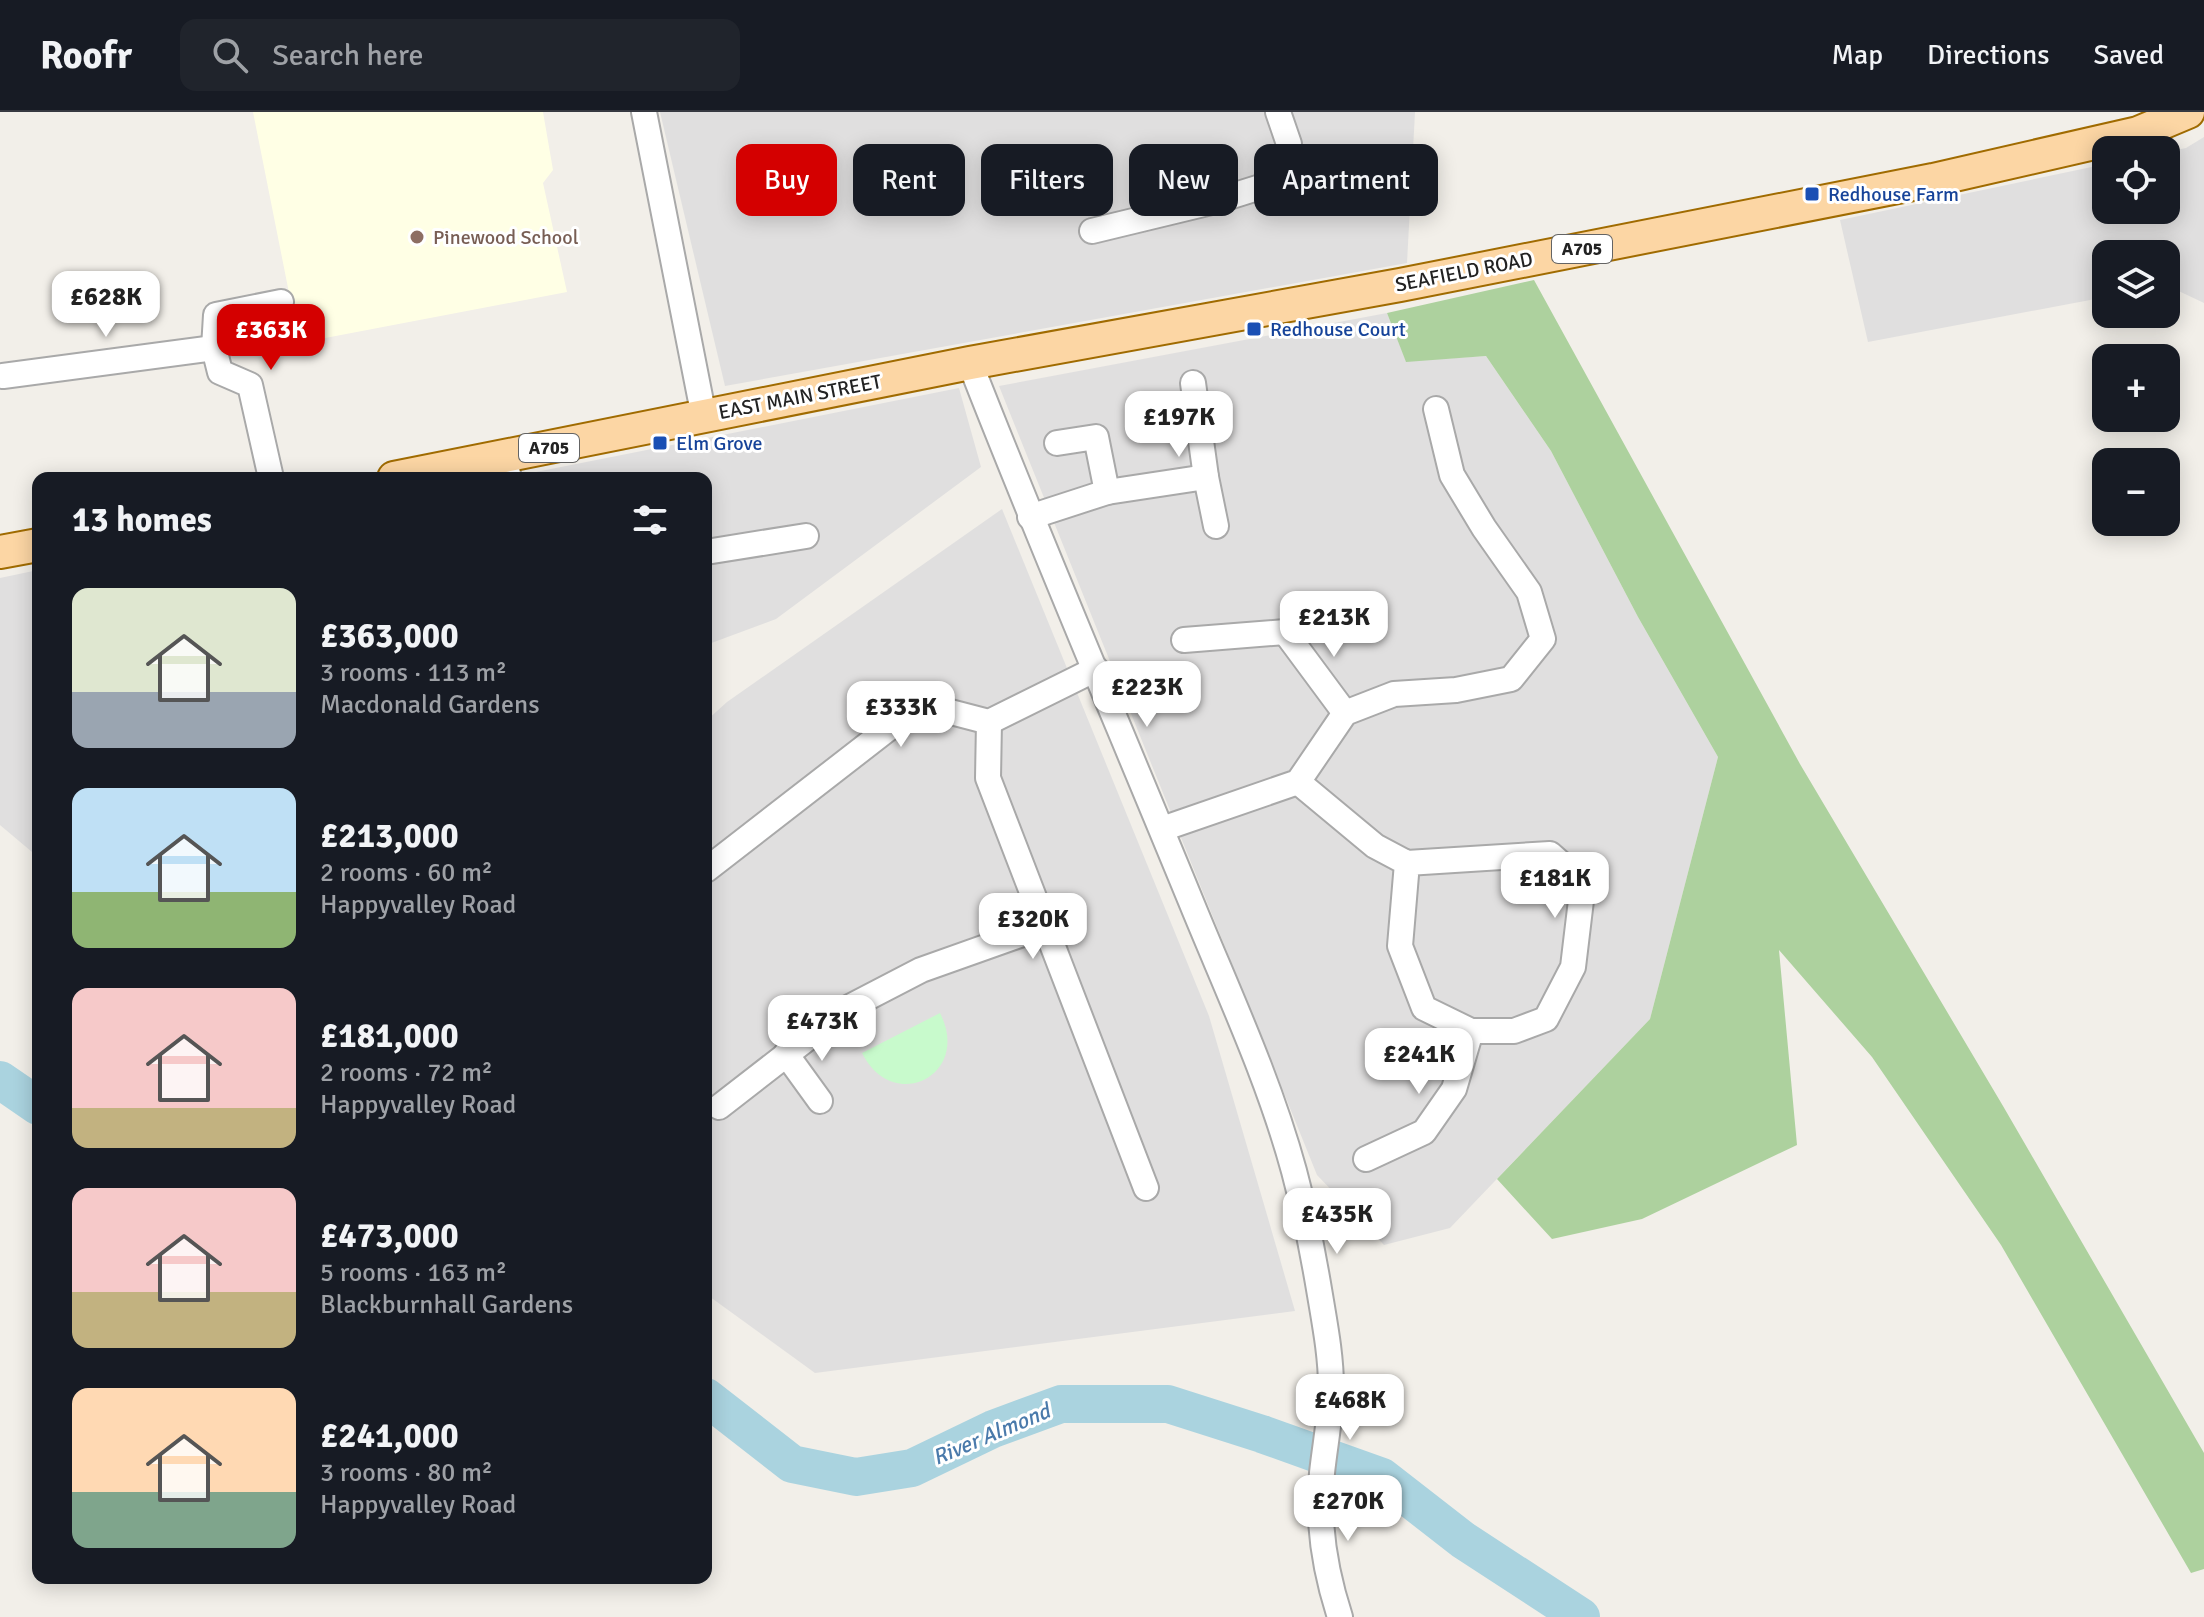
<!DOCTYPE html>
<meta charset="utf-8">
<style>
:root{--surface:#171b24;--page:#20242c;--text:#f1f3f6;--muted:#9ea1a6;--line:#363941;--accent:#d40000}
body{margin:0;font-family:Signika,sans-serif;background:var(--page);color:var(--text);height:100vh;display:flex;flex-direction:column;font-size:30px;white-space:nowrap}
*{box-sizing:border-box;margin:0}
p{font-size:26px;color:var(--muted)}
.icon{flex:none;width:44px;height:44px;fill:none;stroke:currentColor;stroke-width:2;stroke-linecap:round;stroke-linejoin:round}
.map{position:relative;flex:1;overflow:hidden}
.drawer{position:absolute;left:32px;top:360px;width:680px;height:1112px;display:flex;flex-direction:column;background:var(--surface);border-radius:16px;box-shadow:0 4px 20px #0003}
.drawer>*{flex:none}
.guide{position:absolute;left:736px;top:32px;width:760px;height:72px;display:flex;gap:16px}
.controls{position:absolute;left:2092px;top:24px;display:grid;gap:16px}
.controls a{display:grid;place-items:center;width:88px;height:88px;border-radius:16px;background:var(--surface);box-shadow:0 4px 20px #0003;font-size:40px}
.price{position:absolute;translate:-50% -68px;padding:0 18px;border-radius:16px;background:#fff;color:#222;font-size:26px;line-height:52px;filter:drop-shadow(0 2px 4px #0008)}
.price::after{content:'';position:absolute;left:50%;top:48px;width:24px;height:18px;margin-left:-12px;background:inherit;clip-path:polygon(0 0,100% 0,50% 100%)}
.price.selected{background:var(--accent);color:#fff}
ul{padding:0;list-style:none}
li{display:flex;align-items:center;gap:24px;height:200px;padding:0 40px}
li span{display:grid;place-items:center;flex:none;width:224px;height:160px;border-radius:16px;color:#555}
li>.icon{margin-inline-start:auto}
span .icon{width:96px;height:96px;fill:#fffc;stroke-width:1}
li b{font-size:34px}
h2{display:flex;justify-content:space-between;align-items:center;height:96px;padding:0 40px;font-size:34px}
.pill{padding:0 28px;border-radius:16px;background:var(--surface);box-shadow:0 4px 20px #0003;font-size:28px;line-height:72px}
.pill.selected{background:var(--accent);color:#fff}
header{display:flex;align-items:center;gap:48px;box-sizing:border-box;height:112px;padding:0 40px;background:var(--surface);border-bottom:2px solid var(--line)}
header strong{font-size:38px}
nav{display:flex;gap:44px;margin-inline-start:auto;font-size:28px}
.search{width:560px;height:72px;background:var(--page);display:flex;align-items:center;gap:20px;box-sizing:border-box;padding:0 28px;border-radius:16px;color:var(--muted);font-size:30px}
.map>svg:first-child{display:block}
</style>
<header>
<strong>Roofr</strong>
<div class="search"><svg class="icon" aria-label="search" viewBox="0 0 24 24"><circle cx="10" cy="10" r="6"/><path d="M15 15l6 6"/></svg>Search here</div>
<nav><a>Map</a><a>Directions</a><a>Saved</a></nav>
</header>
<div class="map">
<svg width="2204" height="1505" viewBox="0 0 2204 1505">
<rect width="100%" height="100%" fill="#f2efe9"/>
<g fill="#e0dfdf">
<polygon points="660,0 1415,0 1407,151 725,274"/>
<polygon points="2204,25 2204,191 2166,173 2166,142 2106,142 2106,185 1868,230 1840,108 2106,52 2106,98 2166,98 2166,40 2186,36"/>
<polygon points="1387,201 1406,249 1486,244 1551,339 1638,505 1718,645 1650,907 1450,1116 1384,1133 1317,1063 999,274"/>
<polygon points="959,276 981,355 776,507 706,533 706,366 506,366"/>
<polygon points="1002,397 1209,904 1295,1199 815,1261 706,1182 706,609 727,590"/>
<polygon points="38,458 38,745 0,713 0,466"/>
</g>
<polygon fill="#ffffe5" points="253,0 543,0 553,58 543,71 567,180 299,231"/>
<polygon fill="#add19e" points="1534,168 1800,652 2003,994 2204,1341 2204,1457 2191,1461 2001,1133 1872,945 1779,838 1797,1033 1642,1107 1552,1127 1497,1067 1650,907 1718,645 1638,505 1551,339 1486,244 1406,250 1387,201"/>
<path fill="#c8facc" d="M940 901C972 963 893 1003 862 941Z"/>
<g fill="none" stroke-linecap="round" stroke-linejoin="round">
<g stroke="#aad3df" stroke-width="38">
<polyline points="0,968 38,994"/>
<polyline points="706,1285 792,1352 856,1365 912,1356 993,1317 1061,1292 1168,1292 1262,1322 1382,1365 1463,1428 1581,1505"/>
</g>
<defs>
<g id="minor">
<polyline points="644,0 704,305"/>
<polyline points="1092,119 1216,89 1270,72 1289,53 1289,32 1278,0"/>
<path d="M970 251C1041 433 1118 612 1192 792 1228 880 1269 967 1294 1059 1305 1100 1313 1141 1320 1183 1325 1213 1331 1244 1331 1275 1331 1304 1325 1332 1322 1361 1317 1409 1325 1459 1340 1505"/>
<polyline points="3,264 214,236"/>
<polyline points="1193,271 1206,365 1216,414"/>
<polyline points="1057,331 1096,325 1107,380"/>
<polyline points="504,345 509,366"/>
<polyline points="271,366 250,273 220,260 214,236 216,203 281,190"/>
<polyline points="1030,405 1107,380 1206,365"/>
<polyline points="706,440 806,424"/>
<polyline points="1285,520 1345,601"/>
<polyline points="1184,528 1285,520 1328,503"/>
<polyline points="989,610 988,666 1146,1076"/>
<polyline points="1298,670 1375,734 1407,751 1550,742 1567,757 1582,780 1573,855 1546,907 1514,919 1471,919 1424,896 1400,834 1407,751"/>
<polyline points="1162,717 1298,670 1345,601 1394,582 1456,578 1511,567 1543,527 1529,480 1484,416 1452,363 1436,297"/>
<polyline points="706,758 920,592 989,610 1096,557"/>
<polyline points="786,942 820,989"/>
<polyline points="719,995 844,898 921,858 1045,814"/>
<polyline points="1366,1047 1424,1020 1454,977 1471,919"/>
</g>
<g id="major">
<polyline points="394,366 970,251 1400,173 1933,68 2138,21 2188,0"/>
<polyline points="0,440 38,433"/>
</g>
</defs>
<use href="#minor" stroke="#a9a9a9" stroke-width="28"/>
<use href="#major" stroke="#a06b00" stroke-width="36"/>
<use href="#minor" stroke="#fff" stroke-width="24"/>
<use href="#major" stroke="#fcd6a4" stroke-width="32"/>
</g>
<g fill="#1a4fb4" stroke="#fff" stroke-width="3">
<rect x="1804" y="74" width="16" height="16" rx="4"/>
<rect x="1246" y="209" width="16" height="16" rx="4"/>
<rect x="652" y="323" width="16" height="16" rx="4"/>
</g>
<circle fill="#8d6e63" stroke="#fff" stroke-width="3" cx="417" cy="125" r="8"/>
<g text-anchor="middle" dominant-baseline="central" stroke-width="6" stroke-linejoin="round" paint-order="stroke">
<g fill="#fff" stroke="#646464" stroke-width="2">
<rect x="1552" y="123" width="60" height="28" rx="6"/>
<rect x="519" y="322" width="60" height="28" rx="6"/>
</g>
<g font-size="18" font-weight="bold" fill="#222">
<text x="1582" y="137">A705</text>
<text x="549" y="336">A705</text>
</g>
<g font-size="20" fill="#164399" stroke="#fff" text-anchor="start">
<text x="1828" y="82">Redhouse Farm</text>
<text x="1270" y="217">Redhouse Court</text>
<text x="676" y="331">Elm Grove</text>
</g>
<g font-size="20" fill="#785e54" stroke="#fff" text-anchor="start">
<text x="433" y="125">Pinewood School</text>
</g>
<g font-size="20" fill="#222" stroke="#fff">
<text transform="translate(1464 160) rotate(-11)">SEAFIELD ROAD</text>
<text transform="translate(800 285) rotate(-11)">EAST MAIN STREET</text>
</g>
<g font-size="22" font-style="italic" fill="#4a7aab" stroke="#fff">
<text transform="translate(991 1322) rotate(-23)">River Almond</text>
</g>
</g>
</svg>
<div class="controls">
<a><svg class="icon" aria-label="locate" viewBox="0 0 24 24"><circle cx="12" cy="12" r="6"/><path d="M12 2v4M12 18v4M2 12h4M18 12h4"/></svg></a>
<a><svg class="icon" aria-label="layers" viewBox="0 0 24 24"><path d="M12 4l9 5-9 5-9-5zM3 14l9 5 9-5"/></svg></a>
<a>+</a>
<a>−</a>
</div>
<b class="price" style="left:106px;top:227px">£628K</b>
<b class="price selected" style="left:271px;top:260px">£363K</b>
<b class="price" style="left:1179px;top:347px">£197K</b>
<b class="price" style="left:1334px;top:547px">£213K</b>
<b class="price" style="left:1147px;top:617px">£223K</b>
<b class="price" style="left:901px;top:637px">£333K</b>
<b class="price" style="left:1555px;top:808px">£181K</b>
<b class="price" style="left:1033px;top:849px">£320K</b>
<b class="price" style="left:822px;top:951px">£473K</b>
<b class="price" style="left:1419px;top:984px">£241K</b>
<b class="price" style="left:1337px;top:1144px">£435K</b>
<b class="price" style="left:1350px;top:1330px">£468K</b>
<b class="price" style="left:1348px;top:1431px">£270K</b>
<div class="guide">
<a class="pill selected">Buy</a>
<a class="pill">Rent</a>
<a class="pill">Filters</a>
<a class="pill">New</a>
<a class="pill">Apartment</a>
</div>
<section class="drawer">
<h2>13 homes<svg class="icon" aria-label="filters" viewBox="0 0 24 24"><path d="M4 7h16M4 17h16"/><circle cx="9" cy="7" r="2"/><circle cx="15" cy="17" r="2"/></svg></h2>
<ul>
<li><span style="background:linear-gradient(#dfe7d0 65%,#9aa5b1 0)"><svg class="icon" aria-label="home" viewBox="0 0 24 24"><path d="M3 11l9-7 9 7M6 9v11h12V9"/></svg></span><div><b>£363,000</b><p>3 rooms · 113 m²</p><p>Macdonald Gardens</p></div></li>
<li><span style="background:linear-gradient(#bfe0f5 65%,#8fb573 0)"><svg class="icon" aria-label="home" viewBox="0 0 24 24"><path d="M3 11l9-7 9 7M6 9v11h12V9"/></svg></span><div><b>£213,000</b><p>2 rooms · 60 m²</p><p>Happyvalley Road</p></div></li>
<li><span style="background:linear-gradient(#f6c9c9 75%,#c2b280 0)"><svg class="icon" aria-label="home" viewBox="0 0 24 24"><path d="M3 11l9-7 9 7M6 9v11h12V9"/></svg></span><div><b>£181,000</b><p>2 rooms · 72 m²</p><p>Happyvalley Road</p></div></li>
<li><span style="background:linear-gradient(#f6c9c9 65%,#c2b280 0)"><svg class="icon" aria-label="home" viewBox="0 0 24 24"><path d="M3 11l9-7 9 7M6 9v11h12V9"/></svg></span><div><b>£473,000</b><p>5 rooms · 163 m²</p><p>Blackburnhall Gardens</p></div></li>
<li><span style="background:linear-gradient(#ffd9b3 65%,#7fa58c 0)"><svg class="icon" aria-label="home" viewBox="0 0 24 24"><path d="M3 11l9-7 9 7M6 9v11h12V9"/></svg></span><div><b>£241,000</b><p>3 rooms · 80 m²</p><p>Happyvalley Road</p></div></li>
</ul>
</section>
</div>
